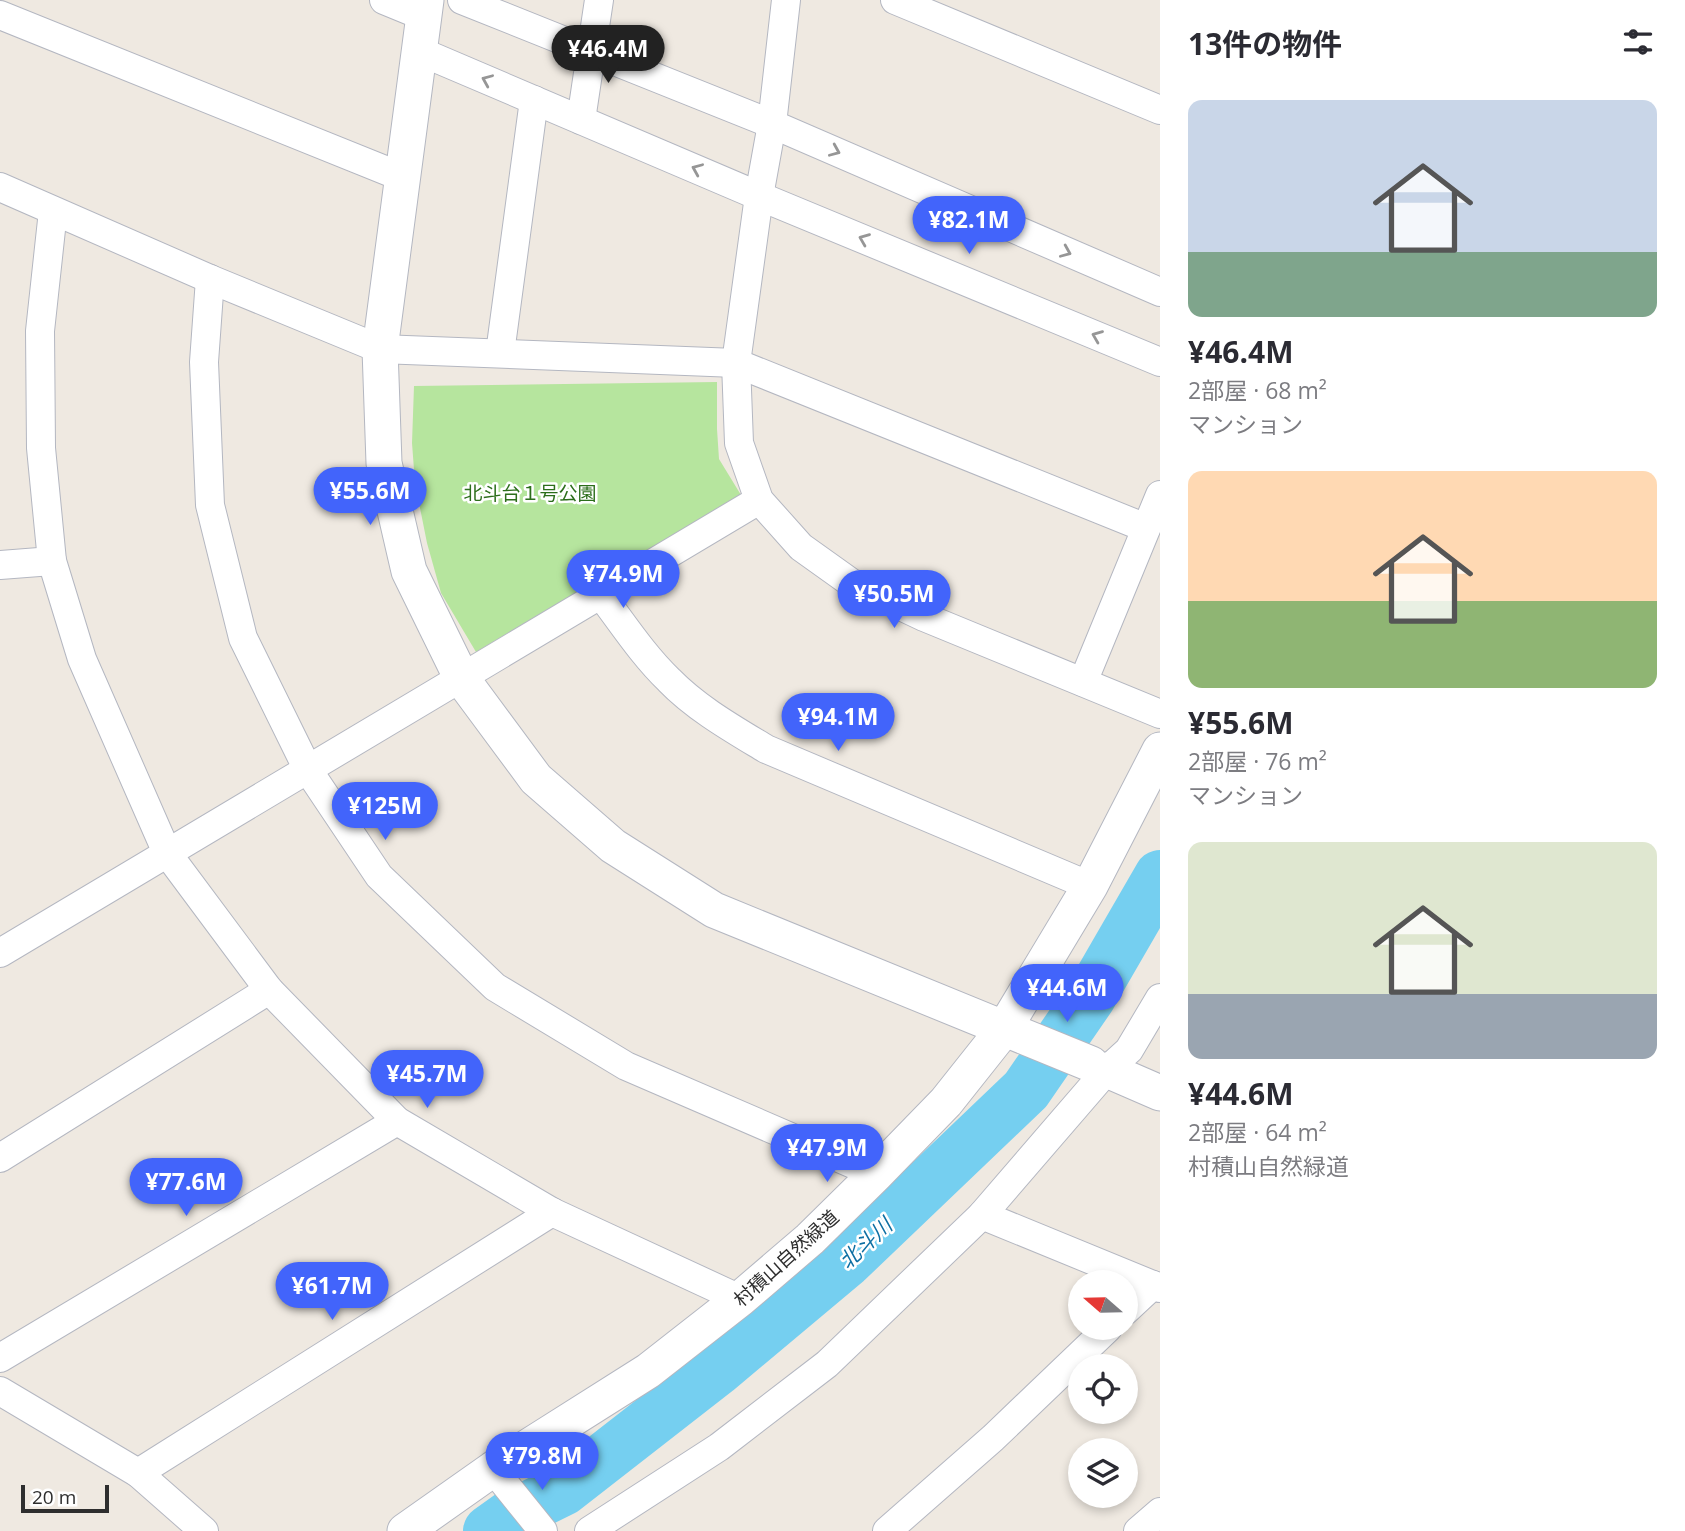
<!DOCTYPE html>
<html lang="ja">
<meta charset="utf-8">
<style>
:root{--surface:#fff;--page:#f2f2f3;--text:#2b2b33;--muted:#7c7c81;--accent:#4264fb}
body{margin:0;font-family:"Open Sans","Noto Sans JP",sans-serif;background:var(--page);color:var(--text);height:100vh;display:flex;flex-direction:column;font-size:26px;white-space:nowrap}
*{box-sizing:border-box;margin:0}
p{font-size:23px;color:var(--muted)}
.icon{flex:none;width:38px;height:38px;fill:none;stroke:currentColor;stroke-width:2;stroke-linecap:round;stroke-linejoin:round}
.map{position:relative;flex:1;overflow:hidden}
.drawer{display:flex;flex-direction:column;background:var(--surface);width:525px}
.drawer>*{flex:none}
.needle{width:46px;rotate:290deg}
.buttons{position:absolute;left:1068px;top:1270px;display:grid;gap:14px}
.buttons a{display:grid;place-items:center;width:70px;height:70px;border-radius:50%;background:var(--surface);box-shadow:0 4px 10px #0003;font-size:35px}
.scale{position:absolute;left:21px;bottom:18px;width:88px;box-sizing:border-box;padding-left:7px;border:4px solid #2e2e2e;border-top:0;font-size:19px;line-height:24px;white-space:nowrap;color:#2e2e2e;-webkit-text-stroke:5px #fff;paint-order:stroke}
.price{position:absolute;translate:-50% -60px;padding:0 16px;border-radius:24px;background:var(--accent);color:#fff;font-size:23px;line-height:46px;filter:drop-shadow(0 2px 4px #0008)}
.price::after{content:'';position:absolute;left:50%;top:42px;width:21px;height:16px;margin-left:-10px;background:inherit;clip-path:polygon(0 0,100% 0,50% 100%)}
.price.current{background:#222;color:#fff}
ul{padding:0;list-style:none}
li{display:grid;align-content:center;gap:14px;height:371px;padding:0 28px}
li span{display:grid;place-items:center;height:217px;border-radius:14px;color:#555}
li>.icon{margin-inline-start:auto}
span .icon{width:126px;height:126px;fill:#fffc;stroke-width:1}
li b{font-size:30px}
h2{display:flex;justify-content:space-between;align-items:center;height:84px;padding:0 28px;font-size:30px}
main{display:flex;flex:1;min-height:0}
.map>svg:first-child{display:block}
</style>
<main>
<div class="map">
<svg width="1160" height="1531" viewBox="0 0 1160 1531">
<rect width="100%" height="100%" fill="#efe9e1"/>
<polygon fill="#b6e59e" points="717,382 717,429 719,459 741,495 476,652 441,593 427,543 415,483 412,443 414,386"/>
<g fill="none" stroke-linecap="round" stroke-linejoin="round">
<polyline stroke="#75cff0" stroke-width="52" points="489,1531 510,1516 563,1490 717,1370 847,1261 1026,1090 1090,997 1160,876"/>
<defs>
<g id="minor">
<polyline points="384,0 423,16"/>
<polyline points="462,0 772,124 1160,292"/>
<polyline points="786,0 772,124 759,196 736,363 739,443 759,500 801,547 850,582 924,617 1160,714"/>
<polyline points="895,0 1160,110"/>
<polyline points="0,15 402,177"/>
<polyline points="419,51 759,196 1160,362"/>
<polyline points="581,120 599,0"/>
<polyline points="0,187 210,279 380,349 736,363 1146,528"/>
<polyline points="53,211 40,331 41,448 52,561 82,659 167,853 269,990 397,1121 552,1212 740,1299"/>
<polyline points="210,279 204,362 210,505 243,638 308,770 379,876 495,987 626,1066 876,1174"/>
<polyline points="500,353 534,100"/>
<polyline points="0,565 52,561"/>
<path d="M601 595C623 624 643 655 669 680 696 708 733 729 766 749L1090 886"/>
<polyline points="1083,682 1160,495"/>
<polyline points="0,953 759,500"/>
<polyline points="0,1158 269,990"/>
<polyline points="982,1215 1160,1288"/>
<polyline points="1125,1311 1153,1285"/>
<polyline points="0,1358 397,1121"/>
<polyline points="0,1391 138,1473 204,1531"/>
<polyline points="493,1469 543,1531"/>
<polyline points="138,1473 552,1212"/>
<polyline points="589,1531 719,1447 827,1364 982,1215 1107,1070 1129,1050 1160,998"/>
<polyline points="887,1531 993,1438 1108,1328"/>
<polyline points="1138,1531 1160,1512"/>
</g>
<g id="tertiary">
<polyline points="426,0 380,349 384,463 409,571 462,679 536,779 613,846 714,910 1091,1064"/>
<polyline points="1107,1070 1160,1093"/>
<polyline points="405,1531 493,1469 648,1371 740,1299 810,1239 876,1174 946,1102 1004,1029 1090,886 1160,750"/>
</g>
</defs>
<use href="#minor" stroke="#b4b7c1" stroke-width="30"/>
<use href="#tertiary" stroke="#b4b7c1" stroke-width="37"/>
<use href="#minor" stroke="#fff" stroke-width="28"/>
<use href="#tertiary" stroke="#fff" stroke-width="35"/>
</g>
<defs><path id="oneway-chevron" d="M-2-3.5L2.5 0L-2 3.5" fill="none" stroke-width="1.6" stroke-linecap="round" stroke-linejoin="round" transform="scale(1.75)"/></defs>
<g stroke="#969696">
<use href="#oneway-chevron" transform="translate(487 80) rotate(-157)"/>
<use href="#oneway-chevron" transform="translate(835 151) rotate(23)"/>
<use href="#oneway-chevron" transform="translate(697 169) rotate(-157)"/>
<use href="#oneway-chevron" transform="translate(864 239) rotate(-158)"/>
<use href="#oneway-chevron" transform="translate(1066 252) rotate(23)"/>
<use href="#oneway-chevron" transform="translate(1097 336) rotate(-158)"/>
</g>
<g text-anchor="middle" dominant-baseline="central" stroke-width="5" stroke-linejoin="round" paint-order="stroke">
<g font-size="19" fill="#2c6e1b" stroke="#fff">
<text x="530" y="493">北斗台１号公園</text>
</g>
<g font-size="19" fill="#2e2e2e" stroke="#fff">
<text transform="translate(786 1258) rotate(-42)">村積山自然緑道</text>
</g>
<g font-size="21" font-style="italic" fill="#0d6fa3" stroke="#fff">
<text transform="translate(865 1243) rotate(-43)">北斗川</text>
</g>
</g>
</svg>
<div class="buttons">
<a><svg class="needle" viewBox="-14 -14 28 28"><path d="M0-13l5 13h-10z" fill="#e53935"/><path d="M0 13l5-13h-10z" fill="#7c7c81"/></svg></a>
<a><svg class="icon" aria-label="locate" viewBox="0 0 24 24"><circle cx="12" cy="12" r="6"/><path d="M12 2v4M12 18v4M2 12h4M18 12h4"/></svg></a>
<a><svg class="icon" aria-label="layers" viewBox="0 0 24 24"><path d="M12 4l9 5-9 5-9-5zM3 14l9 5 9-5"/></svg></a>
</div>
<div class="scale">20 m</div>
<b class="price current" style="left:608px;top:85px">¥46.4M</b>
<b class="price" style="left:969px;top:256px">¥82.1M</b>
<b class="price" style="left:370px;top:527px">¥55.6M</b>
<b class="price" style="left:623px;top:610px">¥74.9M</b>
<b class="price" style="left:894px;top:630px">¥50.5M</b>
<b class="price" style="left:838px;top:753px">¥94.1M</b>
<b class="price" style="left:385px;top:842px">¥125M</b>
<b class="price" style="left:1067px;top:1024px">¥44.6M</b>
<b class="price" style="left:427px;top:1110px">¥45.7M</b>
<b class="price" style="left:827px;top:1184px">¥47.9M</b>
<b class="price" style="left:186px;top:1218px">¥77.6M</b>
<b class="price" style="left:332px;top:1322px">¥61.7M</b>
<b class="price" style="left:542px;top:1492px">¥79.8M</b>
</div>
<section class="drawer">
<h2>13件の物件<svg class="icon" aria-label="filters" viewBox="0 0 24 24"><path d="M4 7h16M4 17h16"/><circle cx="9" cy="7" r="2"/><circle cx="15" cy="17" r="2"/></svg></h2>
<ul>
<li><span style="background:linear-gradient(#c9d6e8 70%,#7fa58c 0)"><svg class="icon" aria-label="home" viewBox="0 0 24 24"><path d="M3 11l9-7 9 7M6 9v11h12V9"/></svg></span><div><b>¥46.4M</b><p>2部屋 · 68 m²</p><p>マンション</p></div></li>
<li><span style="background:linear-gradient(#ffd9b3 60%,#8fb573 0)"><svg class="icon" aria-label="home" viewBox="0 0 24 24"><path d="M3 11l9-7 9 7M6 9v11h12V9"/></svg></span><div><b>¥55.6M</b><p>2部屋 · 76 m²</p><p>マンション</p></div></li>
<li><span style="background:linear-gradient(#dfe7d0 70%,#9aa5b1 0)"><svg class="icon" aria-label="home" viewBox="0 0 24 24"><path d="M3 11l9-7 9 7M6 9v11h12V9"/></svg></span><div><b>¥44.6M</b><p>2部屋 · 64 m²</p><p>村積山自然緑道</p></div></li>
</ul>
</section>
</main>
